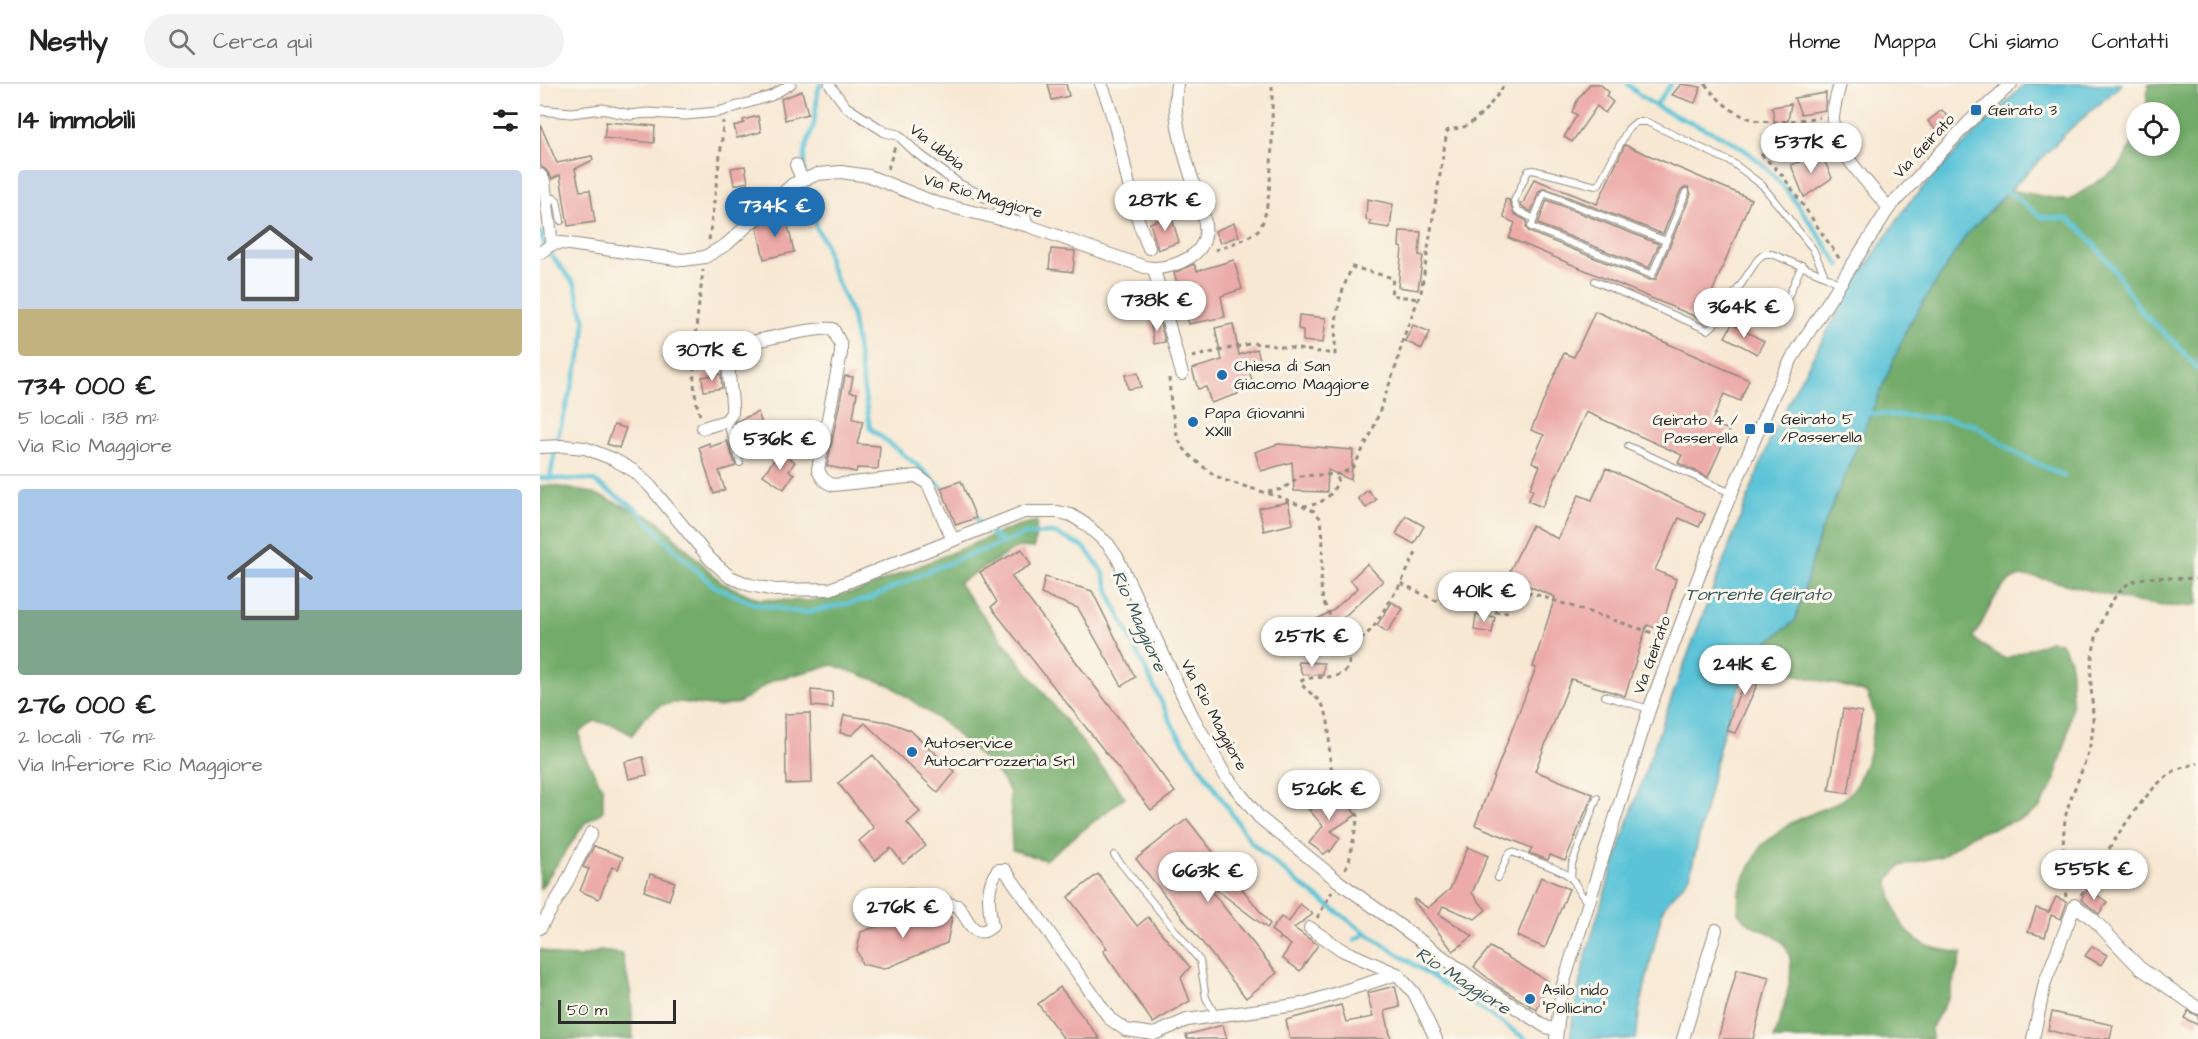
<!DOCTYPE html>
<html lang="it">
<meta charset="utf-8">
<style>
:root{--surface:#fff;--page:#f2f2f2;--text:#222;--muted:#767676;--line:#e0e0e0;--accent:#1f6fb2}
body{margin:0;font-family:"Architects Daughter",sans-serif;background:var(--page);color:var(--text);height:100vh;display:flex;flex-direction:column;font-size:22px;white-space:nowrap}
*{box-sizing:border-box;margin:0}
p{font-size:20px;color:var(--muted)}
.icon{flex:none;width:33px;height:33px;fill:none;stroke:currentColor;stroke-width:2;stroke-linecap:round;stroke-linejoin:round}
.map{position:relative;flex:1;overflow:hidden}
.details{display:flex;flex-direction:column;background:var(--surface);width:540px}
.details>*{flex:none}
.controls{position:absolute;left:1586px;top:18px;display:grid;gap:12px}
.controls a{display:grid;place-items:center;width:54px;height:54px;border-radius:50%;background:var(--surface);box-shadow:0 3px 9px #0003;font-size:30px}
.scale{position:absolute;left:18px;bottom:15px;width:118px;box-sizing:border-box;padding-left:6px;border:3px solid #2b2b2b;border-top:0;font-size:16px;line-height:21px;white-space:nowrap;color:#2b2b2b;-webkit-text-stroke:4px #fbf7ec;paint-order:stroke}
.price{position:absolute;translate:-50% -51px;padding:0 14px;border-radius:21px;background:#fff;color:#222;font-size:20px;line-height:39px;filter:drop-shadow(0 2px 3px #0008)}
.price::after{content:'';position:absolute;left:50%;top:36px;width:18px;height:14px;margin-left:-9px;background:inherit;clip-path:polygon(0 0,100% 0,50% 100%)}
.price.current{background:var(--accent);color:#fff}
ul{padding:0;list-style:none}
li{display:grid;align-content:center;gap:12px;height:318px;padding:0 18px}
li+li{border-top:2px solid var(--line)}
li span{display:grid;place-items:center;height:186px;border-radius:6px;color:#555}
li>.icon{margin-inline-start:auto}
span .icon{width:108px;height:108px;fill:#fffc;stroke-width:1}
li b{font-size:26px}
h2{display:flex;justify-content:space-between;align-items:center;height:72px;padding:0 18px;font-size:26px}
header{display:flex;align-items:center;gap:36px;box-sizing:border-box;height:84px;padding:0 30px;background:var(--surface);border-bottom:2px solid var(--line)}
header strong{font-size:28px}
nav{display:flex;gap:33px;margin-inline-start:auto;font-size:21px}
.search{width:420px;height:54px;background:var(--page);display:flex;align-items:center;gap:15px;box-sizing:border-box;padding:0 21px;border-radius:33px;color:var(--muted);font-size:22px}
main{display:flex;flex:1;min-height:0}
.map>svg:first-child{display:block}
</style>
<header>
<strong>Nestly</strong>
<div class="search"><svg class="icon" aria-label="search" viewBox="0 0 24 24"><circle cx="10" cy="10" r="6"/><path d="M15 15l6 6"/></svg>Cerca qui</div>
<nav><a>Home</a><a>Mappa</a><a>Chi siamo</a><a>Contatti</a></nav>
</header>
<main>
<section class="details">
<h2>14 immobili<svg class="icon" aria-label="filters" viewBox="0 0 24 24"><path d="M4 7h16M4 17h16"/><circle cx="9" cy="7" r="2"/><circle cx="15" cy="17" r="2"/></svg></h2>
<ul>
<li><span style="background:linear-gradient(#c9d6e8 75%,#c2b280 0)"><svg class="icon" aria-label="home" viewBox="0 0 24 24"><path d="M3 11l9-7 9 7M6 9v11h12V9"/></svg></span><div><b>734 000 €</b><p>5 locali · 138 m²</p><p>Via Rio Maggiore</p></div></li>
<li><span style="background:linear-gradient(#a9c7e8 65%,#7fa58c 0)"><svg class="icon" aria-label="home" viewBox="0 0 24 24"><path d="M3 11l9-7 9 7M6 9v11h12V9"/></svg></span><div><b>276 000 €</b><p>2 locali · 76 m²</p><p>Via Inferiore Rio Maggiore</p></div></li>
</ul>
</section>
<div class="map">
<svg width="1658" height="955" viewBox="0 0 1658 955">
<rect width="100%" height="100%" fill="#fbf7ec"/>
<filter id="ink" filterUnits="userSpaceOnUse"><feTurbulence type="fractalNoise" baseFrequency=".0167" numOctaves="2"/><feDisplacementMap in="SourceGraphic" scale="12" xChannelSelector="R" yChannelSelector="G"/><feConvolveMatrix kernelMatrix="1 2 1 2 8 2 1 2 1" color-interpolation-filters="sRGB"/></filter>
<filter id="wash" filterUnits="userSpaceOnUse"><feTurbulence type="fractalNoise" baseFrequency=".008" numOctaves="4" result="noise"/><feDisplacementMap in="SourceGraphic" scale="24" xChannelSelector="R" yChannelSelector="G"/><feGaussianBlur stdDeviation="1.35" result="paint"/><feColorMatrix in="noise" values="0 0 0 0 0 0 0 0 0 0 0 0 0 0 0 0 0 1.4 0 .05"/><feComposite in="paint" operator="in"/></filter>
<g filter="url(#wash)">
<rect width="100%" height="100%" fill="#f7e8d3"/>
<g fill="#73ac6b" stroke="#4f6c4b" stroke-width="1.5">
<path d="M1608 0H1658V520C1614 531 1541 501 1495 493 1490 493 1482 491 1477 493 1452 504 1448 534 1433 553L1440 560 1465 575 1510 557 1520 558 1530 575 1532 621 1526 657 1514 699 1500 723 1487 733 1432 751 1402 772 1360 782 1348 796C1353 824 1358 847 1386 861 1396 866 1411 867 1422 869L1409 913 1391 944 1392 955H1234C1241 930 1266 871 1237 854 1221 844 1212 844 1198 829L1199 810 1205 792 1222 761 1251 739 1303 716 1316 702 1329 670 1335 632 1327 609C1296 598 1262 595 1231 583 1224 580 1217 574 1211 570L1255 537 1280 450 1368 242 1427 150 1471 106 1528 117 1579 84 1596 52V62H1629V28H1606Z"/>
<polygon points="10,401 53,409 116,435 182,499 218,515 267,517 319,507 476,442 497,437 494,464 478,463 418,499 585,713 505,776 472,766 470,708 456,687 405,640 350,601 293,581 233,596 199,619 179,623 140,618 121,621 104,634 92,651 74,641 55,637 39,649 43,669 63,705 63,727 45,739 0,805 0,402"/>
<polygon points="0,865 18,872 40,873 60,867 82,870 91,910 93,955 0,955"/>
</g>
<path fill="#5ac3d7" stroke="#427781" stroke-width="1.5" d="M1485 0H1582L1529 46 1427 150 1368 242 1280 450 1255 537 1211 570 1181 656 1150 792 1123 824 1100 923 1096 955H1030C1038 884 1061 821 1083 753 1127 619 1180 488 1230 356L1255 305 1314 200 1368 120 1418 66Z"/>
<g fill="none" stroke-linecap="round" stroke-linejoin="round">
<g stroke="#5ac3d7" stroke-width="4.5">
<path d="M1088 0C1114 30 1162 39 1196 60 1242 89 1269 138 1300 182"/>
<polyline points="1116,21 1131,0"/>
<polyline points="264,88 264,69 274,40 278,6 281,0"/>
<polyline points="264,103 273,125 276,143 285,159 290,182 312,231 330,344 377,381 406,407"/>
<polyline points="1464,105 1502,133 1528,135 1541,145 1571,181 1602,228 1638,262 1658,285"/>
<polyline points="0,147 5,162"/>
<polyline points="9,168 35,201 45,238 43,262 17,355 10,395"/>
<polyline points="1326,329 1409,335 1435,341 1479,371 1524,392"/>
<polyline points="0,394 52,396 95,424 140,471 174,502 215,520 264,529 329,515 393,485 486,450 514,449 544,463 563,488 572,516 634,644 711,758 757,798 819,844 986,955"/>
<polyline points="432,431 462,459"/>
<polyline points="815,856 826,849"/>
</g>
</g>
<g id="blocks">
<g fill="#ecaba8">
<polygon points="508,0 526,0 529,12 512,16"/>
<polygon points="1050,0 1060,0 1069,8 1066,12 1073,18 1065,29 1057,22 1032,58 1024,53 1037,31 1032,28 1038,15"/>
<polygon points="1141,0 1161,3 1155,19 1132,11"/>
<polygon points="262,7 268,30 245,36 241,15"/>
<polygon points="1286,9 1285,26 1261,30 1254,14"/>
<polygon points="1251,20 1242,69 1240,69 1239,65 1227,63 1230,45 1236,46 1232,23"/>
<polygon points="1402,26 1414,40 1401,52 1388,37"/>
<polygon points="218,32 221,48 197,54 194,42 204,39 203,36"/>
<polygon points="66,38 115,42 114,59 64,54"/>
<polygon points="0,40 17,79 52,72 53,76 35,85 40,107 50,106 55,138 28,142 20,91 12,95 6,86 0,82"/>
<polygon points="1085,61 1211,115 1161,235 969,154 975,139 964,134 965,115 969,116 974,130 987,137 986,143 989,148 1110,196 1116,195 1151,110 1148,103 1145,103 1141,106 1123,150 1005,104 999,107 991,128 981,122 980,119 983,119 994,95 1057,120"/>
<polygon points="1281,69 1292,94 1264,113 1251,81"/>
<polygon points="205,82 208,98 194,101 191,84"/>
<polygon points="827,115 853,120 850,144 830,141 831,137 826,136"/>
<polygon points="1007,116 1119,160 1109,184 998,140"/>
<polygon points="631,131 639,158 618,166 610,139"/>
<polygon points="246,133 254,168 224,175 217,144 223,138"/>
<polygon points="694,139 699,152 680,159 675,147"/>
<polygon points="860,147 881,148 879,171 883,172 878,206 858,203 862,164 859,163"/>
<polygon points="511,165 535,167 533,188 509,185"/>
<polygon points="694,176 702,205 681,212 685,233 649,240 634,189 654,180 657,187"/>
<polygon points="1055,227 1209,296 1200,317 1184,310 1171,339 1189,346 1168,393 1138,379 1142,371 1046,328 1002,423 988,417 993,406 990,404 1000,382 992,378 1004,351 991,346 1024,269 1034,273"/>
<polygon points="759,231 786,234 783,259 763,257 763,246 758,245"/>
<polygon points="619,235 625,258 614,260 610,236"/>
<polygon points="693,240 699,271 717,265 722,282 709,286 712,297 696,302 698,310 671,319 666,303 658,305 652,285 682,276 675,244"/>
<polygon points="1192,240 1224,257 1217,270 1185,253"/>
<polygon points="873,241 890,248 882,265 865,257"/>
<polygon points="598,289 601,303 588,305 585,291"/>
<polygon points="181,290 182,304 164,307 162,293"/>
<polygon points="305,292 313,293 310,308 317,309 313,335 323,337 317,360 340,362 338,385 317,384 316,388 287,382"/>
<polygon points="218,328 223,343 201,352 195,338"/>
<polygon points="74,341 86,344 79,364 67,360"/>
<polygon points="187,357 196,382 179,387 185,406 174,410 159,363 169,359 170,363"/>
<polygon points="738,360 813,366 811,396 788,386 787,408 754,407 752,378 721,387 715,368"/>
<polygon points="238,370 243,370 255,378 249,387 254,390 244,405 223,391"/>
<polygon points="1066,384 1165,430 1159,443 1139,434 1115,486 1136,495 1121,546 1107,541 1085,612 1031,595 995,687 1053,710 1025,777 1010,771 1008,776 989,769 992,764 935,741 996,584 993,583 1015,513 967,493 992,441 1018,455 1039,411 1052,416"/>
<polygon points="421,397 436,434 416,441 401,404"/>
<polygon points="828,406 836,416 826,424 818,414"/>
<polygon points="748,418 753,440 724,447 719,424"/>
<polygon points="866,432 884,442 874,460 856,450"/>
<polygon points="482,465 491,481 471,492 635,708 611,726 451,523 457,518 440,488"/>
<polygon points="827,480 843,497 792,544 795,549 775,559 766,541 792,527 818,504 810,496"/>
<polygon points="505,493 552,507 595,593 582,602 538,524 501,510"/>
<polygon points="852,518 863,525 847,548 837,541"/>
<polygon points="936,530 955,533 952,549 934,546"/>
<polygon points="1215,577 1226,581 1195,649 1186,646 1197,615"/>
<polygon points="758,578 784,579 783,591 762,590"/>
<polygon points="271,606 292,608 293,624 272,622"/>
<polygon points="1303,625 1322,628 1308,709 1289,706"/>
<polygon points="270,629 272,699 246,700 245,630"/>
<polygon points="304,631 348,638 370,646 415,688 398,709 325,639 312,651 300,649"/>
<polygon points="333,671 380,728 367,739 386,762 363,780 351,764 335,777 319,757 334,744 298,699"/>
<polygon points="103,673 107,691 89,695 85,678"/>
<polygon points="778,710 788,721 803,712 816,731 791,747 800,754 790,768 789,766 784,770 769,759 783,742 765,721"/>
<polygon points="647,735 730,840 727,844 670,801 668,803 737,889 706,914 596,775"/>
<polygon points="54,762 83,773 78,785 72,783 59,815 40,807 49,785 43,783"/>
<polygon points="928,763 948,772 932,809 946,826 935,835 903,822 899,830 933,852 913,867 873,816 874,815 888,824 910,805"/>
<polygon points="1570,767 1584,776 1574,792 1560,783"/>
<polygon points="110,790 135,798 129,816 104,807"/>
<polygon points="558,790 597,842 608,833 650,883 641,894 650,917 613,939 563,867 567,864 528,813"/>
<polygon points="1001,793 1029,805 1005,864 977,852"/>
<polygon points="1548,805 1567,818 1559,830 1541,815"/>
<polygon points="1516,813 1527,818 1521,835 1511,831 1505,853 1488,848 1496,824 1509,828"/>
<polygon points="760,820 773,830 754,844 778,861 760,887 742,874 751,861 741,854 739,856 740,853 731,846 741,833 749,838"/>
<polygon points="379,827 412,833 407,859 344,885 322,880 317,866 321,848"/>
<polygon points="1552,862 1567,871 1561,881 1545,872"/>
<polygon points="950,863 1008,897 997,926 959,903 934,883"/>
<polygon points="1197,885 1229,893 1213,955 1178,955"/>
<polygon points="855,902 860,923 845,927 851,955 750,955 746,936 801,921 806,938 833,933 827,909"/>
<polygon points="520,903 560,955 524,955 498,920"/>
<polygon points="1648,927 1658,932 1658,941 1644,934"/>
<polygon points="1512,928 1573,941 1570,955 1543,955 1508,946"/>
<polygon points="683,941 687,955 647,955 646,951"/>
</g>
</g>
</g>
<g filter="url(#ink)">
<use href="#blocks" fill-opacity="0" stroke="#918a7f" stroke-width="1.5"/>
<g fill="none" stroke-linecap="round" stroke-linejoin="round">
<defs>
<g id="service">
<polygon points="1004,109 1126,157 1112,191 991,143"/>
<polyline points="7,115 14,114 17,116 21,137"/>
<polyline points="994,135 977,126 974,117 988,87 993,86 1056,102 1059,100 1088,45 1096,38 1107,38 1193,79 1222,101 1273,165 1285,192 1300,200"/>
<polyline points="1126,157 1146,108"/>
<polyline points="1055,197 1168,246 1173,242 1218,175 1224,170 1232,170 1285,192"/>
<polyline points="1237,238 1262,181"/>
<polyline points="186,337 200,379"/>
<polyline points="1088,362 1191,409"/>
<polyline points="1065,612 1109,625"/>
<polyline points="574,771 660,877 666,914 676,932"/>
<path d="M958 794 968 771 972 768C986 774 1017 783 1029 792 1038 799 1039 812 1048 818"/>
<polyline points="1031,794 1032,780 1057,714"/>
</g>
<g id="pedestrian">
<polyline points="289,0 306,23 345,48 358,51 377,69 420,101 459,120 474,123 485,131 489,142"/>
<polyline points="0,26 31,29 62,25 90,31 107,29 145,31 178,28 231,12 251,0"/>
</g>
<g id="minor">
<path d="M561 0C584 53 585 112 609 164"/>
<path d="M1300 0C1296 14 1291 32 1293 47 1297 66 1335 108 1349 124"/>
<polyline points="256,81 262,95"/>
<polyline points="0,91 4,97 12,160"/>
<path d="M0 169 12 160 22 159 143 176 165 173 187 160 253 100 278 90 301 88 329 92 396 119 489 142 605 183C625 187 661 176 665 152 667 137 661 122 656 108 646 74 631 36 637 0"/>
<polyline points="614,185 642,290"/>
<path d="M163 344 186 337 192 329C194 309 182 282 195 264 205 258 282 242 293 245L301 261V269L278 385C281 394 285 398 293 401L377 392 388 400 413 456"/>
<polyline points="0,363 23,362 45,364 73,375 94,387 110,402 170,475 190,493 210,501 235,506 290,505 484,428 518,428 531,431 545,440 568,460 577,473 652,631 685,691 719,733 798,797 947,905 1006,943 1017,946"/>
<path d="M321 828 355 812 371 811 418 822C427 832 433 859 452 842 449 823 445 802 458 786H465L570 935 586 946 614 950 647 936 763 920 857 890"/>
<polyline points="0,844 24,804 51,749"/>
<polyline points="770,844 802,866 857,890 874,909 896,955"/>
<polyline points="1016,955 1022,904 1109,626 1179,438 1234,310 1252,274 1349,124 1428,39 1471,0"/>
<polyline points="1143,955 1176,846"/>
<polyline points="1493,955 1505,898 1535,821 1555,837 1600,884 1658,924"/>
</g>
</defs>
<use href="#service" stroke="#918a7f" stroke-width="8"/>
<use href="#pedestrian" stroke="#918a7f" stroke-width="11"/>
<use href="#minor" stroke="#918a7f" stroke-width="14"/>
<g stroke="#918a7f" stroke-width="3" stroke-dasharray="4.5 4.5" stroke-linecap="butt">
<path d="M1165 0C1201 44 1226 41 1280 33"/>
<polyline points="1221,70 1243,92 1301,177"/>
<polyline points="348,85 355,62"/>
<polyline points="169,156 182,56 183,37"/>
<path d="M675 166C689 161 706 156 717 147 735 133 732 25 732 0"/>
<path d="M652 273 713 259 795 270C795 235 797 216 812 183L853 194 851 211 878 215"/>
<path d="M629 294 631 322 637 351 641 361 652 374 674 391 687 397 743 414 774 427 781 435 783 455 781 502 783 517 809 570C814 604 773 587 760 598 766 608 780 613 785 626 792 645 787 667 792 687 796 704 810 717 818 732L809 778 804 787"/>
<path d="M160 331C146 293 159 226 163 186"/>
<path d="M728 408 743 405 760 392 799 390 809 386 814 382 832 348 856 282 863 255 881 208 907 47C913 44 920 45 926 42 942 33 955 15 965 0"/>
<path d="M763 422C783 421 795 411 799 390"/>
<polyline points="861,499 894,516 962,529 968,527 975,512 982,506 1122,552"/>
<polyline points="808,568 832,545 861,499 877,467"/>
<path d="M1541 811C1560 779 1604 702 1636 686 1643 683 1651 681 1658 679"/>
<path d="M1526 813C1523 788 1521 750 1527 726 1534 703 1546 681 1551 657 1555 640 1552 620 1551 602 1549 570 1559 527 1583 504 1602 486 1634 497 1658 494"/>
<polyline points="777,834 792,808"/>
</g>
<use href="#service" stroke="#fff" stroke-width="6"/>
<use href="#pedestrian" stroke="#fff" stroke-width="9"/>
<use href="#minor" stroke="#fff" stroke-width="12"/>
</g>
</g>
<g fill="#1f6fb2" stroke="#fbf7ec" stroke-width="2">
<rect x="1430" y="20" width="12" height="12" rx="3"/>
<circle cx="682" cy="291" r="6"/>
<circle cx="653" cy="338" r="6"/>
<rect x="1223" y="338" width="12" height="12" rx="3"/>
<rect x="1204" y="339" width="12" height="12" rx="3"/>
<circle cx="372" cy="668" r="6"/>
<circle cx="990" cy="915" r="6"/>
</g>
<g text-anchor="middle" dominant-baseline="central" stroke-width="6" stroke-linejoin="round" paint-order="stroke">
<g font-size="16" fill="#2b2b2b" stroke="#fbf7ec" text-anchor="start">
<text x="1448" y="26">Geirato 3</text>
<text x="694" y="282">Chiesa di San<tspan x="694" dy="18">Giacomo Maggiore</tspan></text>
<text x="665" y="329">Papa Giovanni<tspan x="665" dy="18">XXIII</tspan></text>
<text x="1241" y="335">Geirato 5<tspan x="1241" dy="18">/Passerella</tspan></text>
<text x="1198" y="336" text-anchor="end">Geirato 4 /<tspan x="1198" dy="18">Passerella</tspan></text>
<text x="384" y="659">Autoservice<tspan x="384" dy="18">Autocarrozzeria Srl</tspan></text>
<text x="1002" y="906">Asilo nido<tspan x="1002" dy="18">"Pollicino"</tspan></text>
</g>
<g font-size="16" fill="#2b2b2b" stroke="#fbf7ec">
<text transform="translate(1384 62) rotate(-47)">Via Geirato</text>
<text transform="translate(397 63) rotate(38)">Via Ubbia</text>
<text transform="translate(443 112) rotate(16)">Via Rio Maggiore</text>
<text transform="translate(1112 571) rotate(-70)">Via Geirato</text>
<text transform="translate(674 631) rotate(62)">Via Rio Maggiore</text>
</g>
<g font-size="18" font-style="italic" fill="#39595f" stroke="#fbf7ec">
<text x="1218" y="510">Torrente Geirato</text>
<text transform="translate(599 537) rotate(66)">Rio Maggiore</text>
<text transform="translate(923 897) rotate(33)">Rio Maggiore</text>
</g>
</g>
</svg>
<div class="controls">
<a><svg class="icon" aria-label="locate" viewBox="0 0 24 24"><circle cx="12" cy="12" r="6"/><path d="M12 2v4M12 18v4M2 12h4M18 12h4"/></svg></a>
</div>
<div class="scale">50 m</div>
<b class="price" style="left:1271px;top:90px">537K €</b>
<b class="price" style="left:625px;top:148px">287K €</b>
<b class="price current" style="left:235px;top:154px">734K €</b>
<b class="price" style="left:617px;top:248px">738K €</b>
<b class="price" style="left:1204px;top:255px">364K €</b>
<b class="price" style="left:172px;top:298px">307K €</b>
<b class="price" style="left:240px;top:387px">536K €</b>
<b class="price" style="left:944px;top:539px">401K €</b>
<b class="price" style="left:772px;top:584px">257K €</b>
<b class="price" style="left:1205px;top:612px">241K €</b>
<b class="price" style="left:789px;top:737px">526K €</b>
<b class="price" style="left:1554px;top:817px">555K €</b>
<b class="price" style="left:668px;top:819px">663K €</b>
<b class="price" style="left:363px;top:855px">276K €</b>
</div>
</main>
